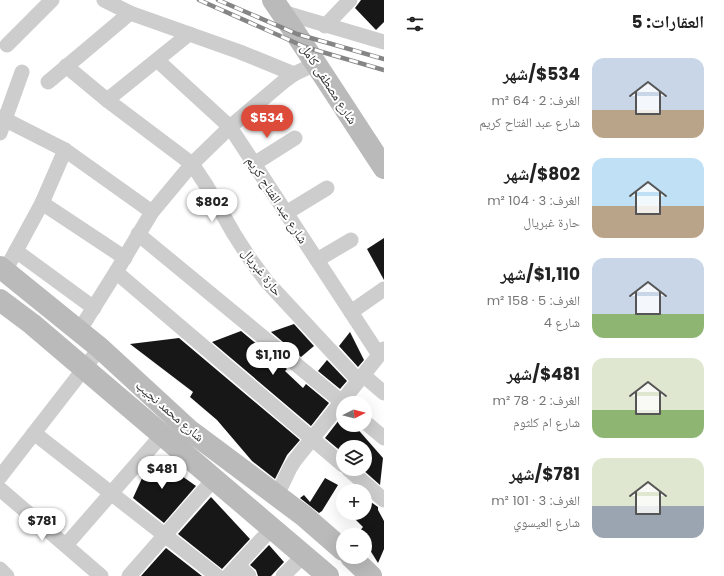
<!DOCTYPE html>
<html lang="ar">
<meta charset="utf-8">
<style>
:root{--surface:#fff;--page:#f6f6f6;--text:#222;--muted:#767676;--accent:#dd4b3b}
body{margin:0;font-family:Poppins,"Noto Naskh Arabic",sans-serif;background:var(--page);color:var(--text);direction:rtl;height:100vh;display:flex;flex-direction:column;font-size:15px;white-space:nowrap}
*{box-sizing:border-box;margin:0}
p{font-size:13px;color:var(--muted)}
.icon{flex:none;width:22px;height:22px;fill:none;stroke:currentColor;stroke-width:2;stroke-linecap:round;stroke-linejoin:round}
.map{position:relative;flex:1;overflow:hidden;direction:ltr}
.panel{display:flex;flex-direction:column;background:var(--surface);width:340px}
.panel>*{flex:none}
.needle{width:26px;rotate:84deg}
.tools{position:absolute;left:336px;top:396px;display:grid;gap:8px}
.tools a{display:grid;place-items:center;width:36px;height:36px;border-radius:50%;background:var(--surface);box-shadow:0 4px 16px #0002;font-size:20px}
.price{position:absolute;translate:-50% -34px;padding:0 9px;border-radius:14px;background:#fff;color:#222;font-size:13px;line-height:26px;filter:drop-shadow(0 1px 2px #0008)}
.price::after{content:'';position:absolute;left:50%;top:24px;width:12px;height:9px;margin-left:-6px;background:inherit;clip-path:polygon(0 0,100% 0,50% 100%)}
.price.on{background:var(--accent);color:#fff}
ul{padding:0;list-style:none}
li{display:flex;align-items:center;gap:12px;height:100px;padding:0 20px}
li span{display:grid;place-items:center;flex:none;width:112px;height:80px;border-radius:12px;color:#555}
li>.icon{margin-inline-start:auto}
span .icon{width:48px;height:48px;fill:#fffc;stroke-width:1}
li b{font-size:17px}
h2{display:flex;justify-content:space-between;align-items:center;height:48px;padding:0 20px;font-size:17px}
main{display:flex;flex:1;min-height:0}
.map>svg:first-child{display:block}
</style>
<main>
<section class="panel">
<h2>العقارات: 5<svg class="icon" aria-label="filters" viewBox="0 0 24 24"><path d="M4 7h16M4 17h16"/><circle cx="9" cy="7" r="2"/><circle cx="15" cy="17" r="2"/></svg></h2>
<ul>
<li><span style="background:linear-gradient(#c9d6e8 65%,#b9a48a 0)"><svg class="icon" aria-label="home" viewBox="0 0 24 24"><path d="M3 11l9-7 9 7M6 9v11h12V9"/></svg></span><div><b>$534/شهر</b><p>الغرف: 2 · 64 m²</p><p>شارع عبد الفتاح كريم</p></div></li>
<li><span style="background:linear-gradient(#bfe0f5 60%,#b9a48a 0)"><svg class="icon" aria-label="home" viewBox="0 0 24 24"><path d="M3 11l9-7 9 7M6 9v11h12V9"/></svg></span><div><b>$802/شهر</b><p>الغرف: 3 · 104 m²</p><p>حارة غبريال</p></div></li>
<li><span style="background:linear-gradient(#c9d6e8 70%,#8fb573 0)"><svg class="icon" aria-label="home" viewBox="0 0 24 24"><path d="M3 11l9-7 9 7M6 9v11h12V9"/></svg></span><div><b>$1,110/شهر</b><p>الغرف: 5 · 158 m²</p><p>شارع 4</p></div></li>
<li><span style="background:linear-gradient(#dfe7d0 65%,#8fb573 0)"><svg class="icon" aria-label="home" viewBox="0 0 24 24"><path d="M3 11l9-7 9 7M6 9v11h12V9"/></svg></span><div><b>$481/شهر</b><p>الغرف: 2 · 78 m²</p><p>شارع ام كلثوم</p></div></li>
<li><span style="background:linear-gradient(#dfe7d0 60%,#9aa5b1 0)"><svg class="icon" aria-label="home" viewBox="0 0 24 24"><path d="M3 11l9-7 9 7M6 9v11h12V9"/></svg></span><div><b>$781/شهر</b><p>الغرف: 3 · 101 m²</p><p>شارع العيسوي</p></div></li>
</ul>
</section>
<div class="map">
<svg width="384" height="576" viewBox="0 0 384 576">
<rect width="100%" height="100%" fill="#fff"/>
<g fill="#171717">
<polygon points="361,0 384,0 384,22 376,30 355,8"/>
<polygon points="384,238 384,280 367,249"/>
<polygon points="294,324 314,346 301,357 271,332"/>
<polygon points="241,331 287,369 285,371 303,388 306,384 329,403 311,426 212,342"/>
<polygon points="350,332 364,360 358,367 339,346"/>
<polygon points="179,338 300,440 287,455 275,479 252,461 217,420 190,397 193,392 130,344"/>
<polygon points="327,360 347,381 340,389 318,371"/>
<polygon points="343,415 343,425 354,425 383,458 380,485 362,469 365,469 365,447 343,447 343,453 325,438"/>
<polygon points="155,457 196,486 164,523 133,498 148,465"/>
<polygon points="325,478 338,485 322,511 319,513 300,498 304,495 310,502"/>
<polygon points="211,497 250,539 222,569 178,534"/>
<polygon points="365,498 378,507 378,510 384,521 384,549 378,563 365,542 365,535 361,535 359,532 363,527 349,513 365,513"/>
<polygon points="269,545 284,562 271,576 258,576 256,570 250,565"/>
<polygon points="166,548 202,576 141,576"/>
</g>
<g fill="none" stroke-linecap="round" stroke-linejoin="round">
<g stroke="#cdcdcd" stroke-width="15">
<polyline points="104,0 130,13 240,52 294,74"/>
<polyline points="282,12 384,42"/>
<polyline points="325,26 350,0"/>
<polyline points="7,45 52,0"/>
<polyline points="157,60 230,127 379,355"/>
<polyline points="66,66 107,100 192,164 206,185 234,234 250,259 267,282 358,380"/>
<polyline points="48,82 130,13"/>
<polyline points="107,100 189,34"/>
<polyline points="0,117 65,150 152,212"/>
<polyline points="0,133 22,72"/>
<polyline points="254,164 295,138"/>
<polyline points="42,203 125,258"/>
<polyline points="286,213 327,188"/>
<polyline points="138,234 343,403"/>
<polyline points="16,251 94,308"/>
<polyline points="317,260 351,240"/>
<polyline points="5,271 42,203 65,150"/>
<polyline points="116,272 343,465"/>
<polyline points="351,312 384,289"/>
<polyline points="79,331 116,272 152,212 192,164 230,127 283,82 294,74 315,64"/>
<polyline points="363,375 384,393"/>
<polyline points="365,422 384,438"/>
<polyline points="34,433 217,576"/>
<polyline points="348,469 384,500"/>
<polyline points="0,477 100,348"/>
<polyline points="0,489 101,576"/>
<polyline points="277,495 290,468 295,460 384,349"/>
<polyline points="66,545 162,435"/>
<polyline points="238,565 249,576"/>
<polyline points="0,569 7,576"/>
<polyline points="129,576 214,479"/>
<polyline points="228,576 272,528"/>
<polyline points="283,576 304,555"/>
</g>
<g stroke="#bababa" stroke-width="22">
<path d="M273 0C311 55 347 112 384 168"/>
<polyline points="0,267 100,348 189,430 304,516 343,550"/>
<polyline points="0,300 32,324 328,576"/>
<polyline points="351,557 371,576"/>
</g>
<defs>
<g id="rail">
<polyline points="199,0 305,47 384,70"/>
<polyline points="218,0 297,34 384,59"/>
</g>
</defs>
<use href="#rail" stroke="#858585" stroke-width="4.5"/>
<use href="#rail" stroke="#fff" stroke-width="3" stroke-dasharray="9" stroke-linecap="butt"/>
</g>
<g text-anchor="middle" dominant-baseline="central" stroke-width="4" stroke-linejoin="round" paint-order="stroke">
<g font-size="13" fill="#303030" stroke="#fff">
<text transform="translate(329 84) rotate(57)">شارع مصطفى كامل</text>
<text transform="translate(277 200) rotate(57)">شارع عبد الفتاح كريم</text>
<text transform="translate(262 272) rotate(52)">حارة غبريال</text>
<text transform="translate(170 411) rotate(41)">شارع محمد نجيب</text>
</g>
</g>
</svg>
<div class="tools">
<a><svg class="needle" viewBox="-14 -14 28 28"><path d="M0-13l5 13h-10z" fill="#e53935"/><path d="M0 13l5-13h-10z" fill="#767676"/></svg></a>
<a><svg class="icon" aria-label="layers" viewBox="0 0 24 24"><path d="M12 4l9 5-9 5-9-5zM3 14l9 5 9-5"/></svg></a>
<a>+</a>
<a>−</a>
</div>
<b class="price on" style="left:267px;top:139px">$534</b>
<b class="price" style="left:212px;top:223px">$802</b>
<b class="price" style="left:273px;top:376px">$1,110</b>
<b class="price" style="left:162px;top:490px">$481</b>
<b class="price" style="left:42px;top:542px">$781</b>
</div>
</main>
